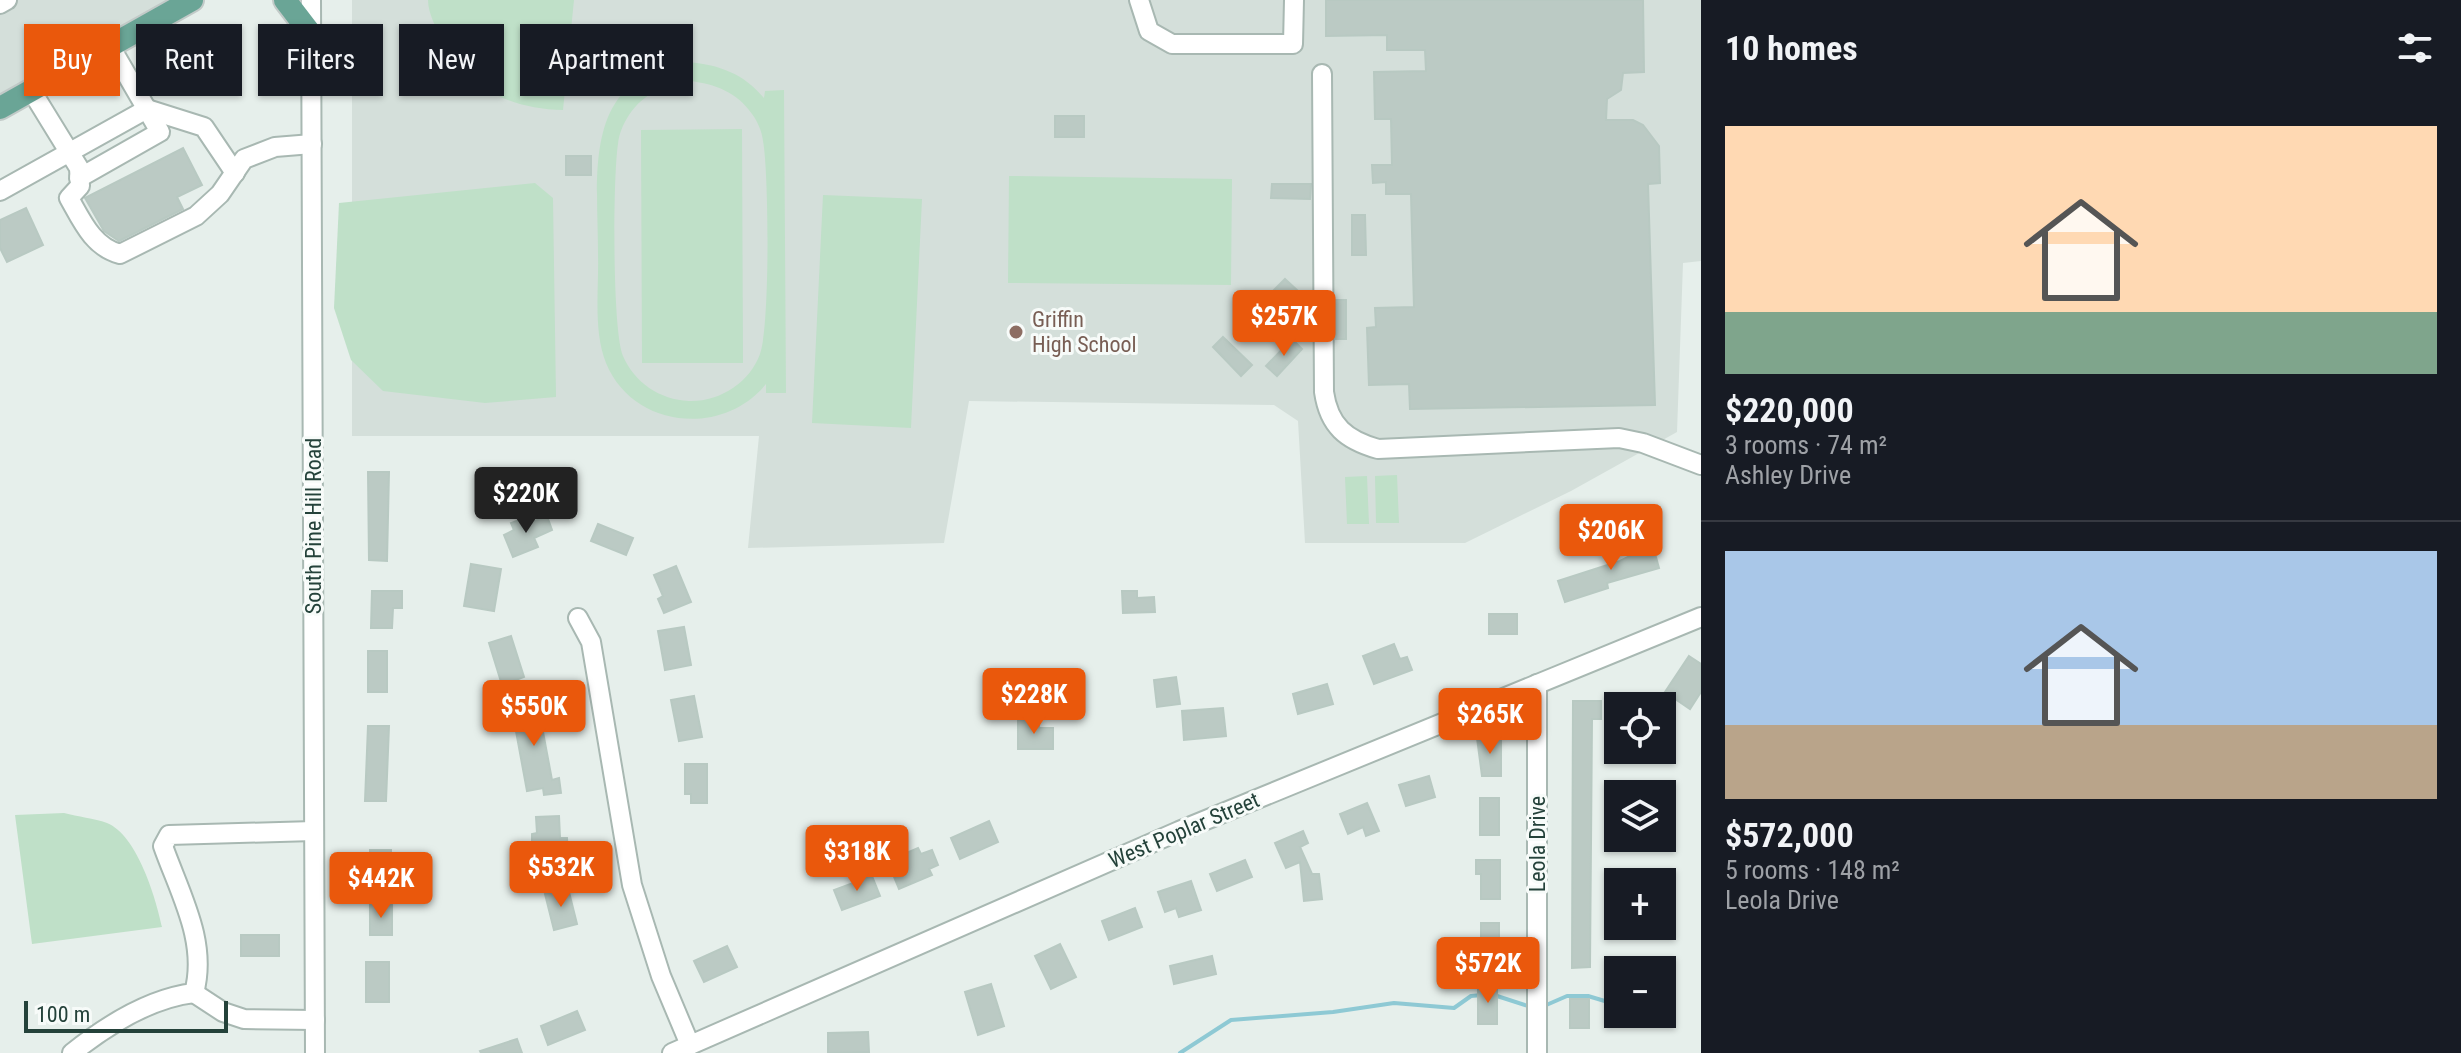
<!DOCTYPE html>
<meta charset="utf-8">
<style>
:root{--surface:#171b24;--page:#20242c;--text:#f1f3f6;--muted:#9ea1a6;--line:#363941;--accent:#ea580c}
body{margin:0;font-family:"Roboto Condensed",sans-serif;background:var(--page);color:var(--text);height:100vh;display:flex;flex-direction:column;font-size:30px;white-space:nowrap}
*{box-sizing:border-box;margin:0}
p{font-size:26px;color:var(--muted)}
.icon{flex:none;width:44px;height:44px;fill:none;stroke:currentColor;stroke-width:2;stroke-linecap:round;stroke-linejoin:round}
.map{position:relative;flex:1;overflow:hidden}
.side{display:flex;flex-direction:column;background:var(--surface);width:760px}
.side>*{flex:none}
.hud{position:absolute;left:24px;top:24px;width:760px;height:72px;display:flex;gap:16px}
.fabs{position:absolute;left:1604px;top:692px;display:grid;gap:16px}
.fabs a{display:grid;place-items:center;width:72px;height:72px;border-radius:0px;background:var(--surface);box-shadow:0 2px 6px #0004;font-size:40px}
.scale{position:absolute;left:24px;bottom:20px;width:204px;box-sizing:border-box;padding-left:8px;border:4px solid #24423a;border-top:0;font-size:22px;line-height:28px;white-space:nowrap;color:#24423a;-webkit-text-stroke:6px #f7fbf9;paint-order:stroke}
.price{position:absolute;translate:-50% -68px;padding:0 18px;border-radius:8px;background:var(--accent);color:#fff;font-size:26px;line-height:52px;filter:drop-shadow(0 2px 4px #0008)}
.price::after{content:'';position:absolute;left:50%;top:48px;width:24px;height:18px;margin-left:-12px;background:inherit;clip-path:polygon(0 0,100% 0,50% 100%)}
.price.active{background:#222;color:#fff}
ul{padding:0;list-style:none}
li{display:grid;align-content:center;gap:16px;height:424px;padding:0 24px}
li+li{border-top:2px solid var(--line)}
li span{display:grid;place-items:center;height:248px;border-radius:0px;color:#555}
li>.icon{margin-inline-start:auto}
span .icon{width:144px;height:144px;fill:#fffc;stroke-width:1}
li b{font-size:34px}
h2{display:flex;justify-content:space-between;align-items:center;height:96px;padding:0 24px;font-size:34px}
.chip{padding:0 28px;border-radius:0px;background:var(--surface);box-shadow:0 2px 6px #0004;font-size:28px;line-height:72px}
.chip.active{background:var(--accent);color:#fff}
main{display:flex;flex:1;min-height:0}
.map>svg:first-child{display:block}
</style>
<main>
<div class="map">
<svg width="1701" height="1053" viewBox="0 0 1701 1053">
<rect width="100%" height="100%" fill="#e6efeb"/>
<g fill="#d4dfda">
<polygon points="0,0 191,0 0,94"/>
<polygon points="352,0 1701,0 1701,261 1683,263 1677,432 1571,491 1465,543 1305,543 1298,421 1274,405 969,401 944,543 748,548 759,436 352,436"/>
</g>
<g fill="#bfe0c8" fill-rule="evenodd">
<path d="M428 0H574L563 110C510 109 468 88 443 42 437 29 428 14 428 0Z"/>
<path d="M689 62C720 65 744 74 764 98L765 91 784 90 786 393H766V384C723 437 633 429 606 363 593 330 599 289 598 254 598 173 581 76 689 62ZM690 81C715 84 737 92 752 114 758 122 762 132 763 141 769 173 770 327 760 354 750 382 720 402 689 401 660 400 634 382 623 356 612 330 613 175 618 144 619 134 623 124 629 115 643 94 665 84 690 81Z"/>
<polygon points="742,129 743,363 642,363 641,130"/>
<polygon points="1009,176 1232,179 1231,285 1008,283"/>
<polygon points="535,183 553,198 556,397 485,403 383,391 351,360 334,308 339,203"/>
<polygon points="823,195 922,199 911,428 812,423"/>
<polygon points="1397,475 1399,523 1376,523 1375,476"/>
<polygon points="1367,476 1369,524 1347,524 1345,477"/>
<path d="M64 813C78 817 94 818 107 823 137 835 156 898 162 927L32 944 15 815Z"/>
</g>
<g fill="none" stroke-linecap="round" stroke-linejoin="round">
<g stroke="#8ec9d4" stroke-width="4">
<polyline points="1494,995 1531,1007"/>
<polyline points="1544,1006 1567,996 1588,996 1618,1005"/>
<polyline points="1180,1053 1231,1020 1333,1012 1394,1003 1454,1008 1471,996 1482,995"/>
</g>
</g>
<g fill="#bbcac4" stroke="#b8c9c2" stroke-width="2">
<polygon points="1326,0 1643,0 1644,72 1623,73 1621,90 1607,99 1606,120 1633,120 1643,125 1659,146 1660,183 1648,184 1655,405 1410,409 1409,384 1369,385 1367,328 1376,327 1375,308 1414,307 1411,194 1386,194 1386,182 1373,183 1372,165 1392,165 1391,119 1375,119 1374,72 1426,71 1425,50 1387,50 1387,35 1326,36"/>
<rect x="1055" y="116" width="29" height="21"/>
<polygon points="183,148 202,185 177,197 183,209 119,241 104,231 85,198"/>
<rect x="566" y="156" width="25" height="19"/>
<polygon points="1272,184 1311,184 1310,199 1271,198"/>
<polygon points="26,208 43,245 7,262 0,248 0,220"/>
<polygon points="1352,215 1365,215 1366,255 1352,255"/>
<polygon points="1285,279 1310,302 1299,313 1274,290"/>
<polygon points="1335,300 1346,300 1346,339 1336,339"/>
<polygon points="1223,337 1252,365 1241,376 1213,347"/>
<polygon points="1292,339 1302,349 1277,376 1266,366"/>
<polygon points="368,472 389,472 387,561 369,560"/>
<polygon points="547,516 552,530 534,538 538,547 513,557 504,535 514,530 511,523 522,519 525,525"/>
<polygon points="598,524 633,538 626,555 591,541"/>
<polygon points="1651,539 1659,568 1607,583 1608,588 1565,602 1558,581 1620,561 1630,556 1627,546"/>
<polygon points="471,564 501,569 494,611 464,606"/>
<polygon points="676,566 691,602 664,613 658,599 663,596 654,575"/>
<polygon points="372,591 402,591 402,608 393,608 392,628 371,628"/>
<polygon points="1122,591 1137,591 1137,598 1154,597 1155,612 1123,613"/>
<rect x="1489" y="614" width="28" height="20"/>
<polygon points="684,627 691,665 665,670 658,631"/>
<polygon points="511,636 524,677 502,685 489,643"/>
<polygon points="1394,644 1400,659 1407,657 1412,670 1374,684 1363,656"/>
<rect x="368" y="651" width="19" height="41"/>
<polygon points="1689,656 1701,664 1701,692 1690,709 1665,692"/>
<polygon points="1176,677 1180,704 1157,707 1154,680"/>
<polygon points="1327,684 1333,704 1298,714 1293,694"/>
<polygon points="694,696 702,737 679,741 671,700"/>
<polygon points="537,700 552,780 559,778 561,793 544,795 543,788 527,791 511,704"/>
<polygon points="1573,701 1601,701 1601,719 1592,719 1590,967 1572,968"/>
<polygon points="1223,708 1226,736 1184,740 1182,711"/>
<polygon points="1018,720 1039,720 1039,728 1053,728 1053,749 1018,749"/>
<polygon points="368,726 389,726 386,801 365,801"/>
<polygon points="1477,738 1501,738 1501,776 1482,776"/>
<polygon points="685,764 707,764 707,803 691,803 691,794 685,794"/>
<polygon points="1429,776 1435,797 1406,806 1399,785"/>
<rect x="1480" y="798" width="19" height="37"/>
<polygon points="1367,803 1379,831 1366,836 1363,827 1348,834 1340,814"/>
<polygon points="559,816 560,838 567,838 568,855 532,856 532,834 537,833 536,817"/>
<polygon points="989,821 998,842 960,859 951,838"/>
<polygon points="1303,831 1308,843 1300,847 1312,874 1319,874 1322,899 1304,901 1300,862 1286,868 1275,843"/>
<polygon points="918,848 921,854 932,850 938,865 929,869 932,875 899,889 890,867 906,860 904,854"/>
<rect x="370" y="850" width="21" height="32"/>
<polygon points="1245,860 1252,877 1217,891 1210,874"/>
<polygon points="1476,860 1500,860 1500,899 1481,899 1481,874 1476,874"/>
<polygon points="872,876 880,896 842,910 834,890"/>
<polygon points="1191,881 1201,910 1179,917 1176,908 1165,912 1158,892"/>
<polygon points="568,888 577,924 554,930 545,894"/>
<rect x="370" y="905" width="22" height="30"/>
<polygon points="1135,908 1142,927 1109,940 1102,921"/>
<rect x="1481" y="923" width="18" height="38"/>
<rect x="241" y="935" width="38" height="21"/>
<polygon points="1060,944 1076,977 1051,989 1035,956"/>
<polygon points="727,946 737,967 704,982 694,961"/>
<polygon points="1212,956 1216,974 1174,984 1170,966"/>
<rect x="366" y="962" width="23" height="40"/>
<polygon points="991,984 1004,1026 978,1035 965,992"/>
<rect x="1478" y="986" width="19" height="38"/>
<rect x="1570" y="999" width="19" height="29"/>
<polygon points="577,1011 585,1030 548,1045 541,1026"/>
<polygon points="868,1032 869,1052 828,1053 828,1033"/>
<polygon points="517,1039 522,1053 481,1053 480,1051"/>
</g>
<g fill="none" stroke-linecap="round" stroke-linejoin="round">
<defs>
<g id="minor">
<polyline points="311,0 315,1053"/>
<polyline points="1139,0 1149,31 1172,44 1293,44 1294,0"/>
<polyline points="0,4 7,0"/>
<path d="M1322 74 1324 392C1329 426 1346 440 1378 449L1619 438 1643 443 1701 465"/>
<path d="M31 90 79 168 80 186 69 198C82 221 93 247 120 254L196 216 220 194 244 159 275 147 312 144"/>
<polyline points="79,178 160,132 110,46"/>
<polyline points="0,191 147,109 204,127 235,173"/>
<polyline points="578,618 591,642 632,885 661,976 690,1045"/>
<polyline points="194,993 223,1012 244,1019 315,1020"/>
<path d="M72 1053C106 1026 150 998 194 993 208 942 180 894 163 846L169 835 314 831"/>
<polyline points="672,1053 1179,831 1701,617"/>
<polyline points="1537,1053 1537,684"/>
</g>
<g id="major">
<polyline points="285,0 311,34"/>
<polyline points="0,108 192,0"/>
</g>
</defs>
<use href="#minor" stroke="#a8b8b2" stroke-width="22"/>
<use href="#major" stroke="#c2cac8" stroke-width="26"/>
<use href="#minor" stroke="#fff" stroke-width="18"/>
<use href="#major" stroke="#6aa596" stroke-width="22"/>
</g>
<circle fill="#8d6e63" stroke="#f7fbf9" stroke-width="3" cx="1016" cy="332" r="8"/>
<g text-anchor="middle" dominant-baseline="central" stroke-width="6" stroke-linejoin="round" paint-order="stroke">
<g font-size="22" fill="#785e54" stroke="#f7fbf9" text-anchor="start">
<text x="1032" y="319">Griffin<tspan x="1032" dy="25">High School</tspan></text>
</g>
<g font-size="22" fill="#24423a" stroke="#f7fbf9">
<text transform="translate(313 526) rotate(-90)">South Pine Hill Road</text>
<text transform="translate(1184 830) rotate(-23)">West Poplar Street</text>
<text transform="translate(1537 844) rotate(-90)">Leola Drive</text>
</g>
</g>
</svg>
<div class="fabs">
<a><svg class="icon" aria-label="locate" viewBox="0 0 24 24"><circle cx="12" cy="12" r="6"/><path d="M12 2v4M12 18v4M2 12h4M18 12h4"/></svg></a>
<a><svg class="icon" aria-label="layers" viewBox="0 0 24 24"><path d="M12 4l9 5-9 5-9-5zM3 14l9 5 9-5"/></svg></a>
<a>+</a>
<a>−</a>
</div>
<div class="scale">100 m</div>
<b class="price" style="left:1284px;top:358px">$257K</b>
<b class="price active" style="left:526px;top:535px">$220K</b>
<b class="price" style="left:1611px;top:572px">$206K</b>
<b class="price" style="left:1034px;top:736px">$228K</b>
<b class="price" style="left:534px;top:748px">$550K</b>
<b class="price" style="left:1490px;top:756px">$265K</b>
<b class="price" style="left:857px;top:893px">$318K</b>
<b class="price" style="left:561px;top:909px">$532K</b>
<b class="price" style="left:381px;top:920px">$442K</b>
<b class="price" style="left:1488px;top:1005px">$572K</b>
<div class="hud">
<a class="chip active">Buy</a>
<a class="chip">Rent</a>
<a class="chip">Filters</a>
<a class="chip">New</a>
<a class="chip">Apartment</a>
</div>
</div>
<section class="side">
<h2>10 homes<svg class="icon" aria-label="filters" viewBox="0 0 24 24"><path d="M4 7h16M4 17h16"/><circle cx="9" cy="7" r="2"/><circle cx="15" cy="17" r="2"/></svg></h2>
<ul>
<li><span style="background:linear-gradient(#ffd9b3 75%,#7fa58c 0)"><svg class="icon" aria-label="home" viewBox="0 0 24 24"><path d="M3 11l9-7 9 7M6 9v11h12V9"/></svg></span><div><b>$220,000</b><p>3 rooms · 74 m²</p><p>Ashley Drive</p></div></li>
<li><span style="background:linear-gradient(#a9c7e8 70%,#b9a48a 0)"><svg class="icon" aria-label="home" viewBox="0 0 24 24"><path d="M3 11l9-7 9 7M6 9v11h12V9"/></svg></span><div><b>$572,000</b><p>5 rooms · 148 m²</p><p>Leola Drive</p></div></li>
</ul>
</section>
</main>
